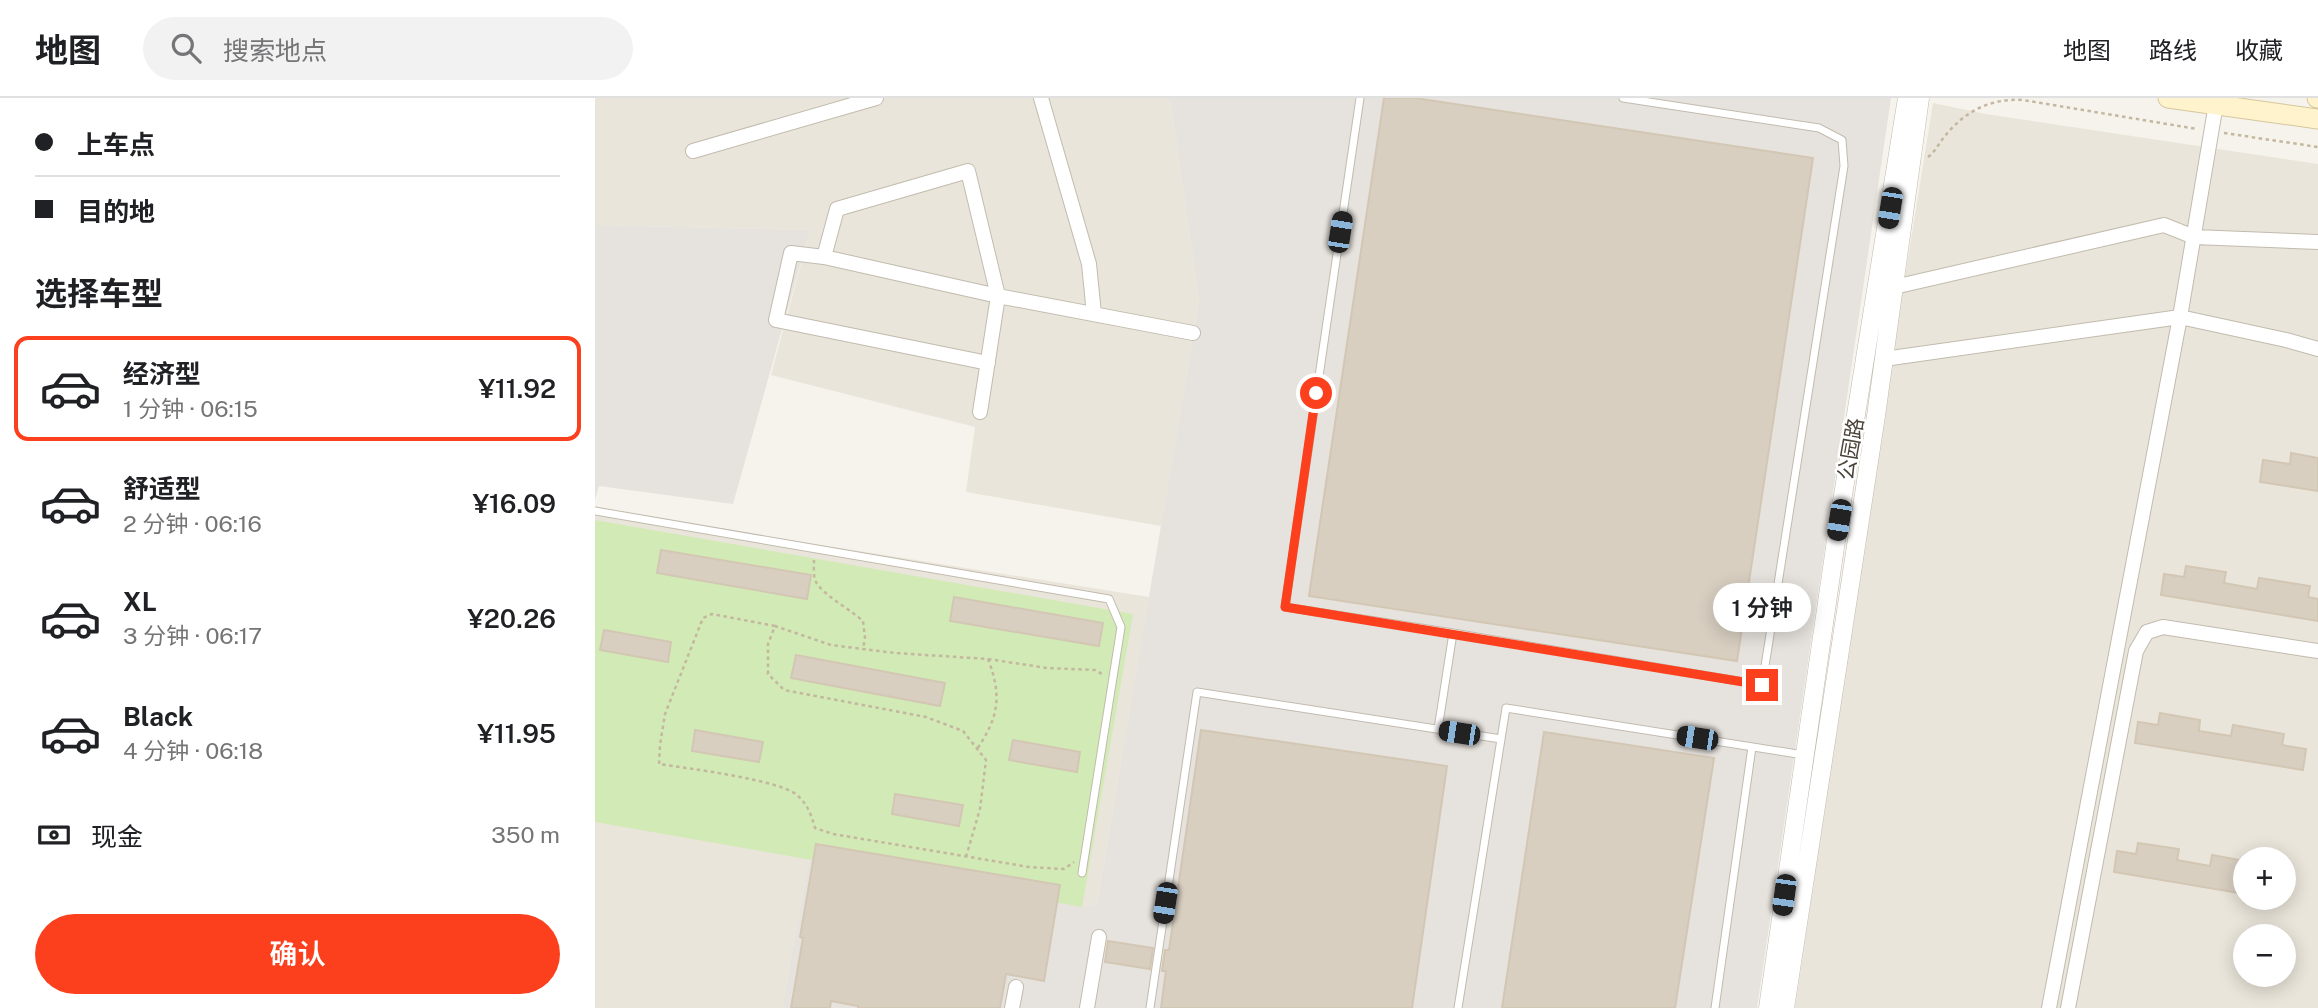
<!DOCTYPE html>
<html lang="zh">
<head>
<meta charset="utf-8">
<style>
  body { margin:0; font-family:"Public Sans","Noto Sans SC",sans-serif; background:#f2f2f2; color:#202124; height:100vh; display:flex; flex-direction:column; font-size:26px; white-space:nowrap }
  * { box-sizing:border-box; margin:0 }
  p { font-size:23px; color:#757577 }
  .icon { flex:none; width:38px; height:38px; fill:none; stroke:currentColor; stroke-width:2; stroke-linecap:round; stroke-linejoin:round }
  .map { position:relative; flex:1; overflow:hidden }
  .details { display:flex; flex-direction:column; background:#fff; width:595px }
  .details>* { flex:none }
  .top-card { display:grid; align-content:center; height:154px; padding:0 35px; background:#fff }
  .controls { position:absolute; left:1638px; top:749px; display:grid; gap:14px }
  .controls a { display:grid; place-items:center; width:63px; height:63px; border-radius:50%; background:#fff; box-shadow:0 4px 18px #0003; font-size:35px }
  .end { position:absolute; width:32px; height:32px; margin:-16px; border:9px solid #fc3f1d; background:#fff; box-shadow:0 0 0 4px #fff }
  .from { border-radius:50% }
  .bubble { position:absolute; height:49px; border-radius:24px; background:#fff; box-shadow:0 4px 18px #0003; font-size:23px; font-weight:600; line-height:49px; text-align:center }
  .car { position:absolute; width:21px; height:42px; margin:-21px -10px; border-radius:9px; box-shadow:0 0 5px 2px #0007; background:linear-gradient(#222 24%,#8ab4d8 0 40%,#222 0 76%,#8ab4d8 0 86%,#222 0) }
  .top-card b { display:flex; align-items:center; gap:24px; height:66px; font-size:26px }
  .top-card b+b { border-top:2px solid #e0e0e0 }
  .top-card i { width:18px; height:18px; background:#202124 }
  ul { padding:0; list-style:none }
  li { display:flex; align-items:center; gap:21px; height:105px; margin:0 14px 10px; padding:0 21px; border:4px solid transparent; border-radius:14px }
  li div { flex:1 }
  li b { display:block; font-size:26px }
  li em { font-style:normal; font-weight:600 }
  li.on { border-color:#fc3f1d }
  li>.icon { width:63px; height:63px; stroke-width:1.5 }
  h2 { padding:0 35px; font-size:32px; line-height:84px }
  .pay { display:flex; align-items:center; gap:18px; height:77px; padding:0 35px; font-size:26px }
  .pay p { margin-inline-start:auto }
  .action { display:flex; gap:14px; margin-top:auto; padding:14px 35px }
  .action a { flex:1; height:80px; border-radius:42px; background:#fc3f1d; color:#fff; font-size:28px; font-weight:600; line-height:80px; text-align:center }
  header { display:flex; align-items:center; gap:42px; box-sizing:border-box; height:98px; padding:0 35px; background:#fff; border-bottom:2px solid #e0e0e0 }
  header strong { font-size:33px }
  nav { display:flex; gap:38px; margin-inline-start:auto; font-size:24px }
  .search { width:490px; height:63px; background:#f2f2f2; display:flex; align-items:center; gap:18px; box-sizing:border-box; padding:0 24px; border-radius:38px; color:#757577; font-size:26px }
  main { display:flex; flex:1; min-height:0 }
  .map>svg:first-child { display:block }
</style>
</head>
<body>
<header>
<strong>地图</strong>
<div class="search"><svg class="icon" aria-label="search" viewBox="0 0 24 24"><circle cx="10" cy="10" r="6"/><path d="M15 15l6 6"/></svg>搜索地点</div>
<nav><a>地图</a><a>路线</a><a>收藏</a></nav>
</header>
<main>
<section class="details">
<div class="top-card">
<b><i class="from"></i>上车点</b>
<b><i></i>目的地</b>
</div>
<h2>选择车型</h2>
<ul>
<li class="on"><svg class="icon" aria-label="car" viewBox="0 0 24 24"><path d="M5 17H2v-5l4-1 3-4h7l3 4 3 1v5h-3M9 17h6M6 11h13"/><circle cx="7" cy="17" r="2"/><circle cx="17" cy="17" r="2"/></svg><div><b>经济型</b><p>1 分钟 · 06:15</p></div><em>¥11.92</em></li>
<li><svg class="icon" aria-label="car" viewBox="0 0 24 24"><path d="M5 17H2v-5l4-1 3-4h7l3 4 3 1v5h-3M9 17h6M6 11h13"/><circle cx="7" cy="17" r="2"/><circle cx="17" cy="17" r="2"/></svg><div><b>舒适型</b><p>2 分钟 · 06:16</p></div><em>¥16.09</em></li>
<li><svg class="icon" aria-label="car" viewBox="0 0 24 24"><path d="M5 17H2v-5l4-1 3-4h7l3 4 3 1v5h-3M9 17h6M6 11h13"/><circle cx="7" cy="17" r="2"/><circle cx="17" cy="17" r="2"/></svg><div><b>XL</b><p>3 分钟 · 06:17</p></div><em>¥20.26</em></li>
<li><svg class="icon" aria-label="car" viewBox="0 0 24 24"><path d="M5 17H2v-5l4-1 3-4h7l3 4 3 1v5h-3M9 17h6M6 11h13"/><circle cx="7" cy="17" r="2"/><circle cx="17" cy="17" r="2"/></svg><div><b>Black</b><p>4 分钟 · 06:18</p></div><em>¥11.95</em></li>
</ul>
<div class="pay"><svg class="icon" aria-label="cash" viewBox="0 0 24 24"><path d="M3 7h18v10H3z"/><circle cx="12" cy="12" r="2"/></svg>现金<p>350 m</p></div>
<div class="action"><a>确认</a></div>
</section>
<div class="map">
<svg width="1723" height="910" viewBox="0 0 1723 910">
  <rect width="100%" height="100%" fill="#f6f3ec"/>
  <path fill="#eae5da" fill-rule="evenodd" d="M0,0H575L604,202L566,428L371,394L380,329L176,277L215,132L0,127Z
    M1338,5L1391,16L1723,66V910H1200L1297,260ZM1650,761H1689V800H1650ZM1650,838H1689V877H1650Z
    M0,411L554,499L502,807L487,809L214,762L187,910H0Z"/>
  <path fill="#e6e2dd" d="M575,0H1296L1162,910H187L214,761L487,809L502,807L604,202Z
    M0,127L215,132L138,406L4,388L0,402Z"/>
  <path fill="#d2eab5" d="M0,422L538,516L487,809L0,724Z"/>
  <path fill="#d8cfc1" stroke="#d3c7b4" stroke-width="2" d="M789,0H820L1218,60L1142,563L714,498Z
    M1696,355L1723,360V393L1665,384L1668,362L1695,366Z
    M66,452L216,477L212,501L62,475Z
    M1591,468L1631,474L1629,485L1662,491L1664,480L1715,488L1713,499L1723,501V523L1566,497L1569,476L1589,479Z
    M359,499L508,525L504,548L355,523Z
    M9,532L76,544L73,564L5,552Z
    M201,557L350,585L345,608L196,580Z
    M1565,615L1605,622L1604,633L1636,638L1638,627L1689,636L1687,647L1711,651L1708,672L1540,645L1543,624L1563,627Z
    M100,632L168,644L164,664L97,653Z
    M606,632L852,668L817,910H566L571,873H567L570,852H574Z
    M949,634L1119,660L1080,910H907Z
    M418,642L485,654L482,674L414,662Z
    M300,696L368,707L364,728L297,716Z
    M1543,745L1584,751L1582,762L1615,768L1617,757L1650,763V796L1519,774L1522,753L1541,756Z
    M221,746L465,787L449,883L411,876L405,910H263V908L236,903L235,910H196L208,840L205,839Z
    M513,843L558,850L555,871L510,864Z"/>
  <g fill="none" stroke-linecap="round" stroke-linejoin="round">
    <g stroke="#c2bbae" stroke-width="9">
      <path id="service" d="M765,0L690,509L858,535L843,631
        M0,413L514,501L526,529L487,775
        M858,535L1167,587L1249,68L1247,42L1224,30L1028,0
        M555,910L602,594L906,641
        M863,910L911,610L1209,657
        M1120,910L1157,649"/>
    </g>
    <g stroke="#c2bbae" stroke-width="16">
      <path id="minor" d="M446,0L494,166L499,216
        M98,53L281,0
        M229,159L403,198L598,235
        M1299,189L1569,127L1599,139L1723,144
        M1289,261L1585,219L1691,242L1723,251
        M385,314L403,198L373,73L242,111L229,159L196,155L181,222L393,265
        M417,910L421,889
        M492,910L504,839
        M1454,910L1585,219L1622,0
        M1473,910L1541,553L1552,534L1568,529L1723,553"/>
    </g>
    <g stroke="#c2bbae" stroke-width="19">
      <path id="tertiary" d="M1173,910L1244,422L1312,0
        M1190,910L1281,318L1325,0"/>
    </g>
    <g stroke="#d6c79b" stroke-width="21">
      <path id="secondary" d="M1573,0L1723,21
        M1722,0H1723"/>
    </g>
    <path stroke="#c4b79f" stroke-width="2.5" stroke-dasharray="3.5 3.5" stroke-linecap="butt" d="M1629,35L1723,49
      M1333,59C1340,54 1344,45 1350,38C1370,13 1396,0 1428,2L1602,31
      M219,462C219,469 218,478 221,484C228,497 256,512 268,523L270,540L268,551
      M180,528L117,516L108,520L70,616L65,647L64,666C91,670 185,682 202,697C213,707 216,716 220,730L238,736L434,769L469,771L479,764
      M393,561L452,570L500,572L507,576
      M371,759L385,711L391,662L368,633L331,619L189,592L173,576V546L180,528L236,547L300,555L393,561C407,597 404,619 382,651"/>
    <use href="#service" stroke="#fff" stroke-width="7"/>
    <use href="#minor" stroke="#fff" stroke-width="14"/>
    <use href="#tertiary" stroke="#fff" stroke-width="18"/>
    <use href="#secondary" stroke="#fff3cd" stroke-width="19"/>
  </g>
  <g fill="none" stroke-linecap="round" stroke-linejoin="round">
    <path stroke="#fc3f1d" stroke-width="9" d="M721,295L690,509L1167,587"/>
  </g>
  <g text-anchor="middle" stroke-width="5" stroke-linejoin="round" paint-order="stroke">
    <g font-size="21" fill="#4b4439" stroke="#fff">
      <text transform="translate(1256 351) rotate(-80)" y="7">公园路</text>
    </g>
  </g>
</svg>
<div class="controls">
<a>+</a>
<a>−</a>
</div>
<i class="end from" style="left:721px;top:295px"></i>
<i class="end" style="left:1167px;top:587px"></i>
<div class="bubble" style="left:1118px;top:485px;width:98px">1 分钟</div>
<i class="car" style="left:1295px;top:110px;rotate:189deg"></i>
<i class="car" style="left:745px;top:134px;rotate:9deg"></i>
<i class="car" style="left:1244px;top:422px;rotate:189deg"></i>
<i class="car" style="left:864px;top:635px;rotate:279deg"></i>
<i class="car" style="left:1102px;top:640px;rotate:279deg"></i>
<i class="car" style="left:1189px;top:797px;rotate:188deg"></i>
<i class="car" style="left:570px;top:805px;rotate:189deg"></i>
</div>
</main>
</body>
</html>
